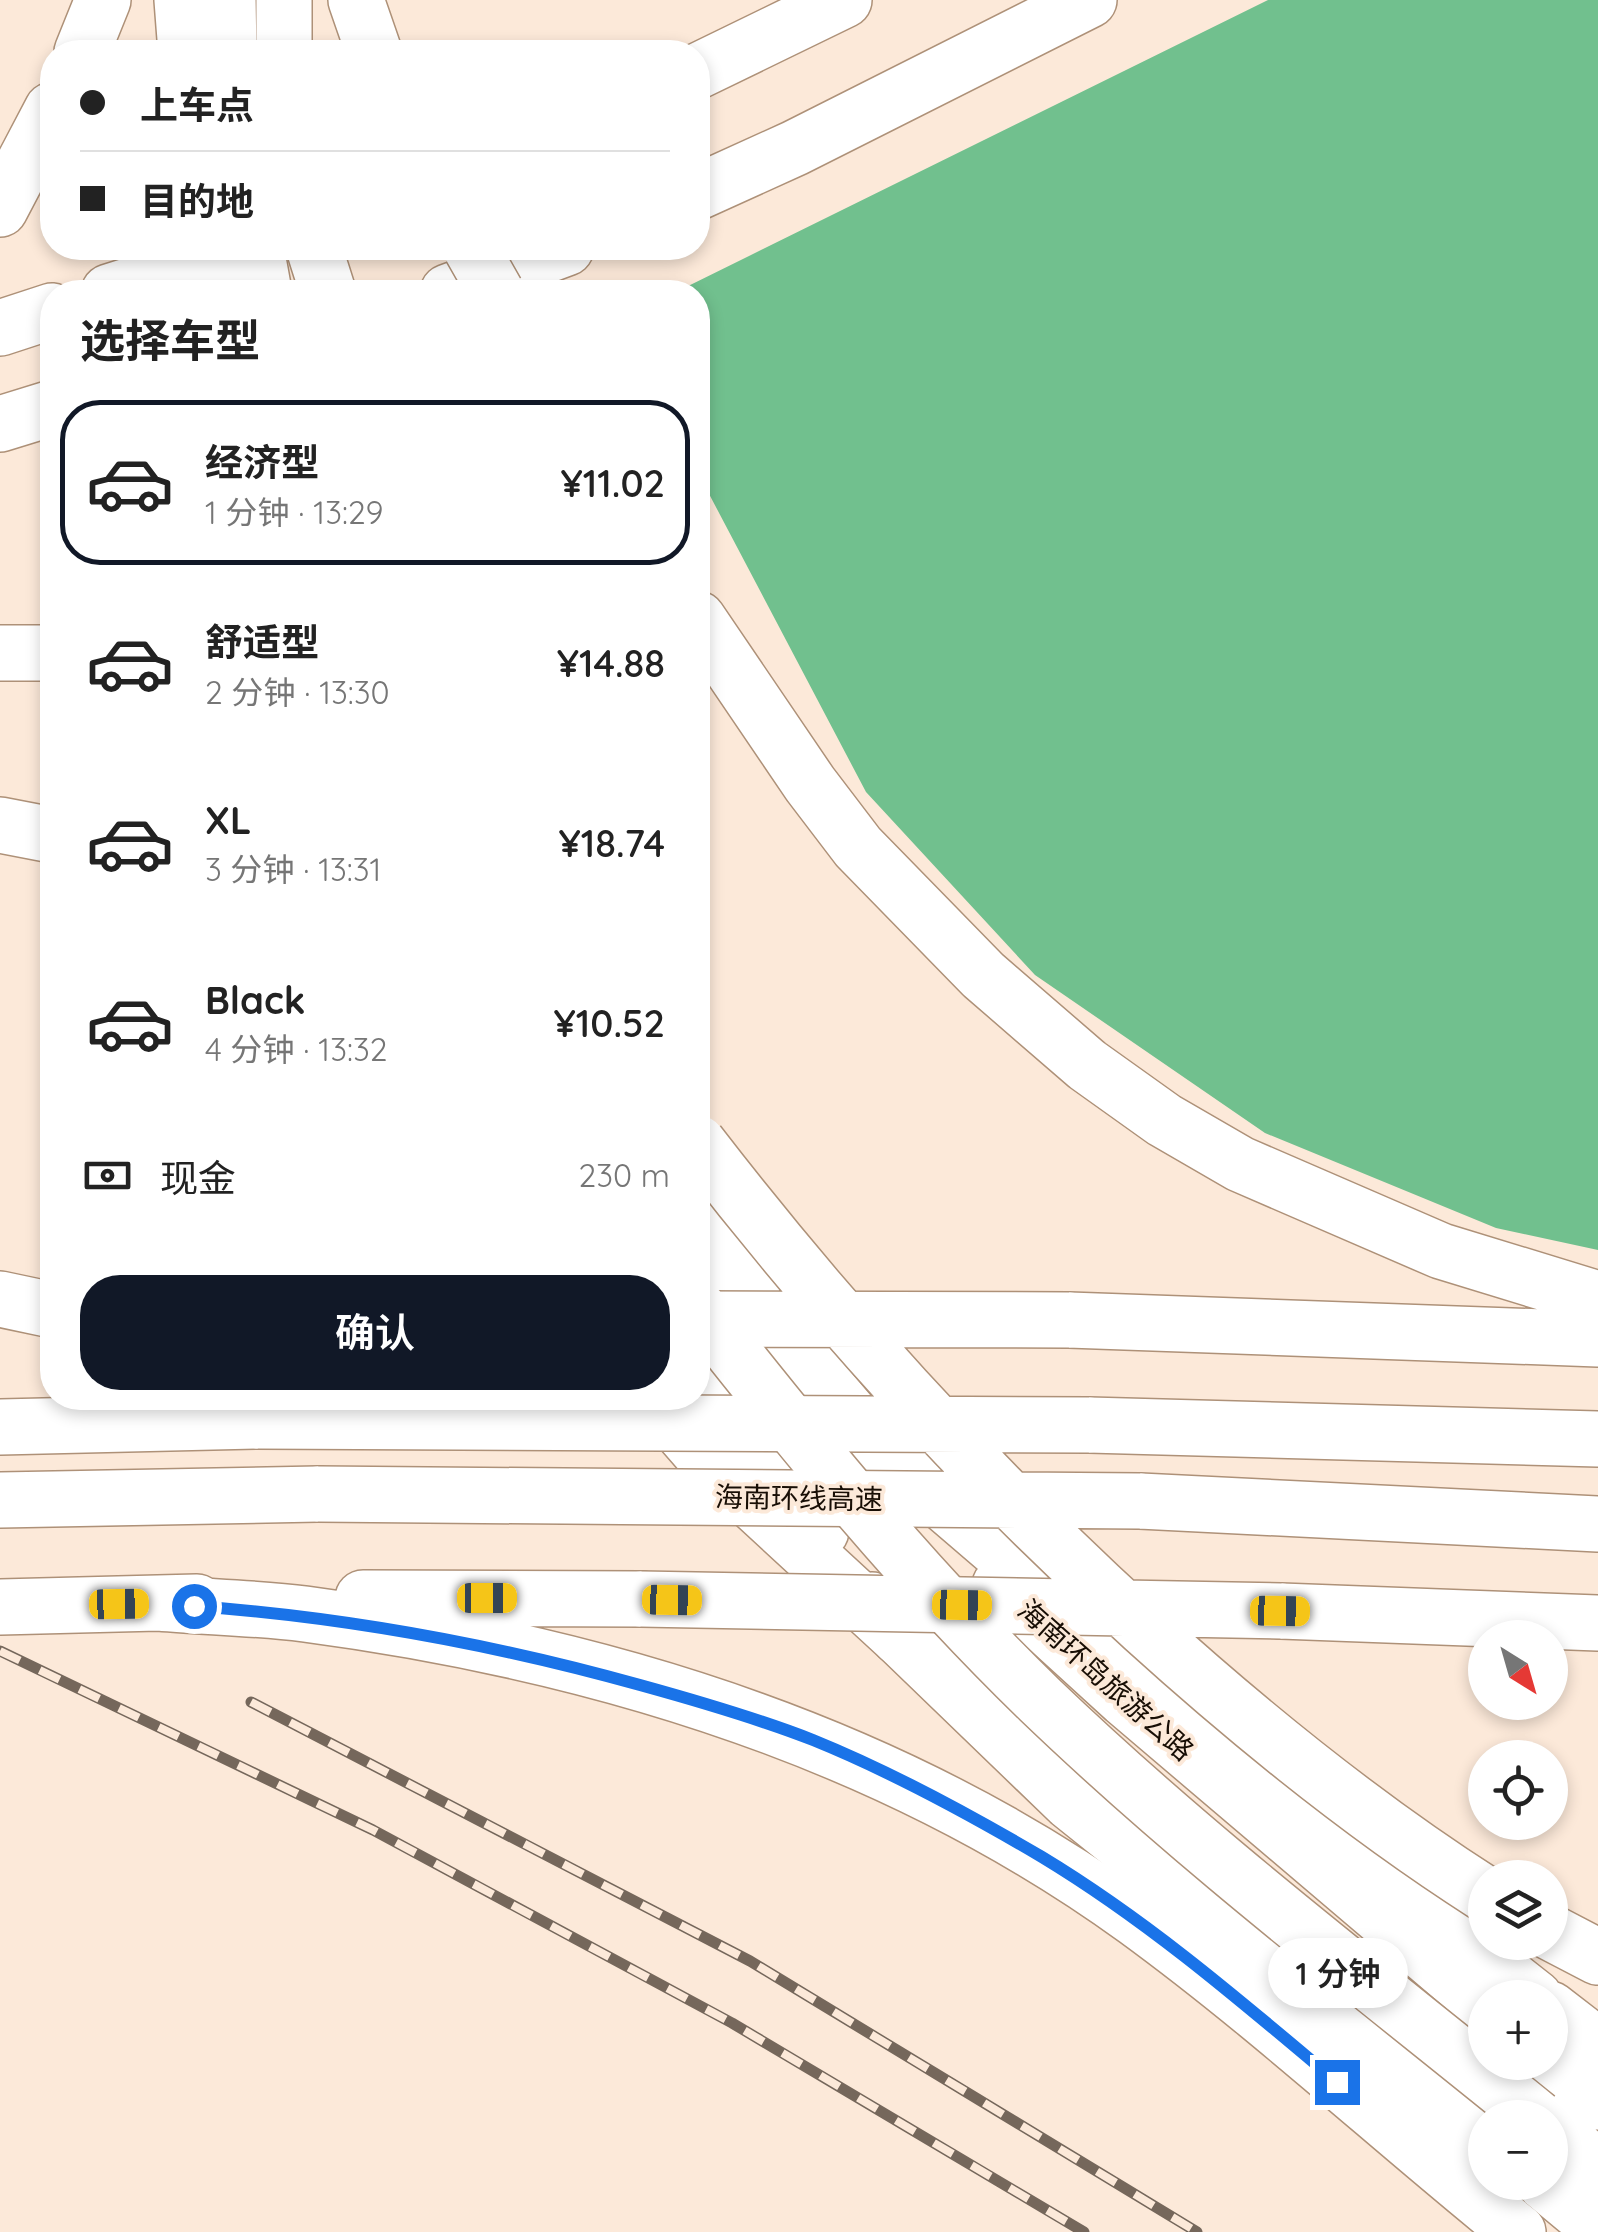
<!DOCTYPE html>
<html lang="zh">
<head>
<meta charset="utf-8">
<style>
  body { margin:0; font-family:Quicksand,"Noto Sans SC",sans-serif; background:#f2f2f2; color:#222; height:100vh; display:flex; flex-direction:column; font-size:38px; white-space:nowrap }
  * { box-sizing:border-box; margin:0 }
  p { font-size:32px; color:#767676 }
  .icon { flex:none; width:55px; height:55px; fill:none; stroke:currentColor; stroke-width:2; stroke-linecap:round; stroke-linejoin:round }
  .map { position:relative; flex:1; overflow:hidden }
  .panel { position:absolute; left:40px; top:280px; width:670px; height:1130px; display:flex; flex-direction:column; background:#fff; border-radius:40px; box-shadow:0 5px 15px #0003 }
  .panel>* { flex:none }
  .guide { position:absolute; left:40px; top:40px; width:670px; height:220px; border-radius:40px; box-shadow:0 5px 15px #0003; display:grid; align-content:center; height:220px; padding:0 40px; background:#fff }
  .needle { width:65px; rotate:143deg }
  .fabs { position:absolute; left:1468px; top:1620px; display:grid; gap:20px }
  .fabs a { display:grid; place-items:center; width:100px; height:100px; border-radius:50%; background:#fff; box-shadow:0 5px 15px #0003; font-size:50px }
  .end { position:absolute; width:45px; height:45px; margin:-22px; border:12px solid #1a73e8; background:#fff; box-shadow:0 0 0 5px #fff }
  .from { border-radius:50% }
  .bubble { position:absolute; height:70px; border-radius:35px; background:#fff; box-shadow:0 5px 15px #0003; font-size:32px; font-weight:600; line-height:70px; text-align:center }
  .car { position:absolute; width:30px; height:60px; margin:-30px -15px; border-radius:12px; box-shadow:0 0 8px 2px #0007; background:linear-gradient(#f5c518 24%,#345 0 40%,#f5c518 0 76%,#345 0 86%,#f5c518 0) }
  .guide b { display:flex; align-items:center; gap:35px; height:95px; font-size:38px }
  .guide b+b { border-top:2px solid #e0e0e0 }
  .guide i { width:25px; height:25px; background:#222 }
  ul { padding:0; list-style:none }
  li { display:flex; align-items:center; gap:30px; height:165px; margin:0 20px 15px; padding:0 20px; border:5px solid transparent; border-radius:40px }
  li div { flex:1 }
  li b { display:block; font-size:38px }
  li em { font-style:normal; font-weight:600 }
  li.active { border-color:#111827 }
  li>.icon { width:90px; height:90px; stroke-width:1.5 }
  h2 { padding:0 40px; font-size:45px; line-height:120px }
  .pay { display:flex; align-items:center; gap:25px; height:110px; padding:0 40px; font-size:38px }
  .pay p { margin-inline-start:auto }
  .primary-button { display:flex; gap:20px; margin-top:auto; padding:20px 40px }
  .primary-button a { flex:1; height:115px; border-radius:40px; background:#111827; color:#fff; font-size:40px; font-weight:600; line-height:115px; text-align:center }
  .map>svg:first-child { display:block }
</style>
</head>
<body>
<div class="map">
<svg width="1598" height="2232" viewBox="0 0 1598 2232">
  <rect width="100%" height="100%" fill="#fce9d9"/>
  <path fill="#71c08e" d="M1268,0H1598V1250L1496,1228L1265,1133L1035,975L866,792L698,473V292H676Z"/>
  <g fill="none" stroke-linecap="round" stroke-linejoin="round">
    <g stroke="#ae9178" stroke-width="58">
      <path id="secondary" d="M182,0L186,52
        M284,52V0
        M698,71L844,0
        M698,192L795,148L1089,0
        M448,292L566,248"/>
    </g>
    <g stroke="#ae9178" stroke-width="58">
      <path id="trunk" d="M314,248L328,292
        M109,292L248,248
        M0,328L52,311
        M0,424L52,408
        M0,825L52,835
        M698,1217L747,1292L883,1453
        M698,1365L821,1531
        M1000,1585L1125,1699L1485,2005
        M872,1600L900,1638L1070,1802L1485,2135
        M1550,2061L1598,2102
        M1550,2128L1598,2167
        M1544,2182L1598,2227"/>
    </g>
    <g stroke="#ae9178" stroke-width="58">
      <path id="motorway" d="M228,0L229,52
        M356,0L374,52
        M82,52L103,0
        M0,209L52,110
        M256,248L264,292
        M698,619L810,784L858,847L983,975L1087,1065L1164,1120L1240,1164L1441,1251L1598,1299
        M0,653H52
        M0,1299L52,1310
        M1069,1320L1598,1339
        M653,1398L707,1460L900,1638
        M1089,1425L1598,1439
        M0,1427L258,1421
        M879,1448C1096,1633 1310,1822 1535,1998
        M0,1500L318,1494
        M1140,1501L1598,1524
        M363,1598L641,1599
        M159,1603C207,1607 257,1608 305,1614C599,1653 893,1743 1136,1919C1269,2016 1390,2129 1518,2232
        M0,1607L197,1602
        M1281,1611L1598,1623
        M1550,1932L1598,1957
        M1550,2009L1598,2046"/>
    </g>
    <use href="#secondary" stroke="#fff" stroke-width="55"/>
    <use href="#trunk" stroke="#fff" stroke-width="55"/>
    <use href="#motorway" stroke="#fff" stroke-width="55"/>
    <g stroke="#75675b" stroke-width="11">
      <path id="rail" d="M0,1651L373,1830L732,2023L1084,2232
        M251,1702L750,1961L1197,2232"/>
    </g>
    <use href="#rail" stroke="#fce9d9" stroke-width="8" stroke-dasharray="22" stroke-linecap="butt"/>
    <g stroke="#ae9178" stroke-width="58" stroke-linecap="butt">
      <path id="trunk-bridge" d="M698,1308C805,1444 915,1579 1040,1700C1196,1850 1370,1982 1537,2118"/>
    </g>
    <g stroke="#ae9178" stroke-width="58" stroke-linecap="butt">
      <path id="motorway-bridge" d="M471,248L496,292
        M698,1143C833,1318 980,1479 1144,1628C1251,1725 1363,1816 1485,1894
        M698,1319L1069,1320
        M258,1421L1089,1425
        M318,1494L1140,1501
        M641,1599L1281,1611"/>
    </g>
    <use href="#trunk-bridge" stroke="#fff" stroke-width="55"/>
    <use href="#motorway-bridge" stroke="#fff" stroke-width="55"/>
  </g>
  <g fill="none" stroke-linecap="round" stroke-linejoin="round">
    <path stroke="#1a73e8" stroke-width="12" d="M194,1606C346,1617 493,1644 640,1685C698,1701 757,1718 813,1740C892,1772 969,1814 1042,1857C1148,1921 1242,2002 1337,2082"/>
  </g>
  <g text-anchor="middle" stroke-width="8" stroke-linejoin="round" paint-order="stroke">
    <g font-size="28" fill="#180e05" stroke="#fce9d9">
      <text transform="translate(799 1498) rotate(1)" y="10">海南环线高速</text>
      <text transform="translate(1106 1680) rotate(42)" y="10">海南环岛旅游公路</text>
    </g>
  </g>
</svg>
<div class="fabs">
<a><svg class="needle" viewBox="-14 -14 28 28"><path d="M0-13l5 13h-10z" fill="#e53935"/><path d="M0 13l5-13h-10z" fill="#767676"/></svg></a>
<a><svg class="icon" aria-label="locate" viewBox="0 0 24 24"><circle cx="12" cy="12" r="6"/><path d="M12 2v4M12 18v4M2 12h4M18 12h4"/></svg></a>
<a><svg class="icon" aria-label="layers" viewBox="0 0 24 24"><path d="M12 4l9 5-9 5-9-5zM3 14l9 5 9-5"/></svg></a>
<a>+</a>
<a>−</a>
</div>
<i class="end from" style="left:194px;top:1606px"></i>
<i class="end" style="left:1337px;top:2082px"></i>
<div class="bubble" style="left:1268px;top:1938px;width:140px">1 分钟</div>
<i class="car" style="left:487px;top:1598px;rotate:90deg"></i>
<i class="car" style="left:672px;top:1600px;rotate:91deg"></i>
<i class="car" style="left:119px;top:1604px;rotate:89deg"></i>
<i class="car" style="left:962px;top:1605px;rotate:91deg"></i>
<i class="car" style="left:1280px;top:1611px;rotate:91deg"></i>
<div class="guide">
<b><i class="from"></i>上车点</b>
<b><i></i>目的地</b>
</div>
<section class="panel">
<h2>选择车型</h2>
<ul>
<li class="active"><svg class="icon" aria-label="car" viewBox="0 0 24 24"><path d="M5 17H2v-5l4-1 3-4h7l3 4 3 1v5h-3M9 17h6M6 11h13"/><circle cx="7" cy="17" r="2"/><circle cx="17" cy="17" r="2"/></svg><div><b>经济型</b><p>1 分钟 · 13:29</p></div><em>¥11.02</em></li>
<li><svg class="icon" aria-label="car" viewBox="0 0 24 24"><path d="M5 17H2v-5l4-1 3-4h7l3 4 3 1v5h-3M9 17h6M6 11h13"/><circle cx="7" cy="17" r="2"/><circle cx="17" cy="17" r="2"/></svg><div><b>舒适型</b><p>2 分钟 · 13:30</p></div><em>¥14.88</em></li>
<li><svg class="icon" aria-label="car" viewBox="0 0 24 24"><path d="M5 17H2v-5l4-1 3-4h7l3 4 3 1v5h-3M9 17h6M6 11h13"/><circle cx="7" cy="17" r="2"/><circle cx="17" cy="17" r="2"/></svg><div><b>XL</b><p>3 分钟 · 13:31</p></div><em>¥18.74</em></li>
<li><svg class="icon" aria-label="car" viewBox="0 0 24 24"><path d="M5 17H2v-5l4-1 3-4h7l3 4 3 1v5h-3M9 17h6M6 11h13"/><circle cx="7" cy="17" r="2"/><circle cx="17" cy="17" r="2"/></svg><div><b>Black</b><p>4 分钟 · 13:32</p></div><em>¥10.52</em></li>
</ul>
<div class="pay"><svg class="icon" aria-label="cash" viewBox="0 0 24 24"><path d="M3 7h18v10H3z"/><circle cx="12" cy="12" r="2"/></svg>现金<p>230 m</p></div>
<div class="primary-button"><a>确认</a></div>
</section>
</div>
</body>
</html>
